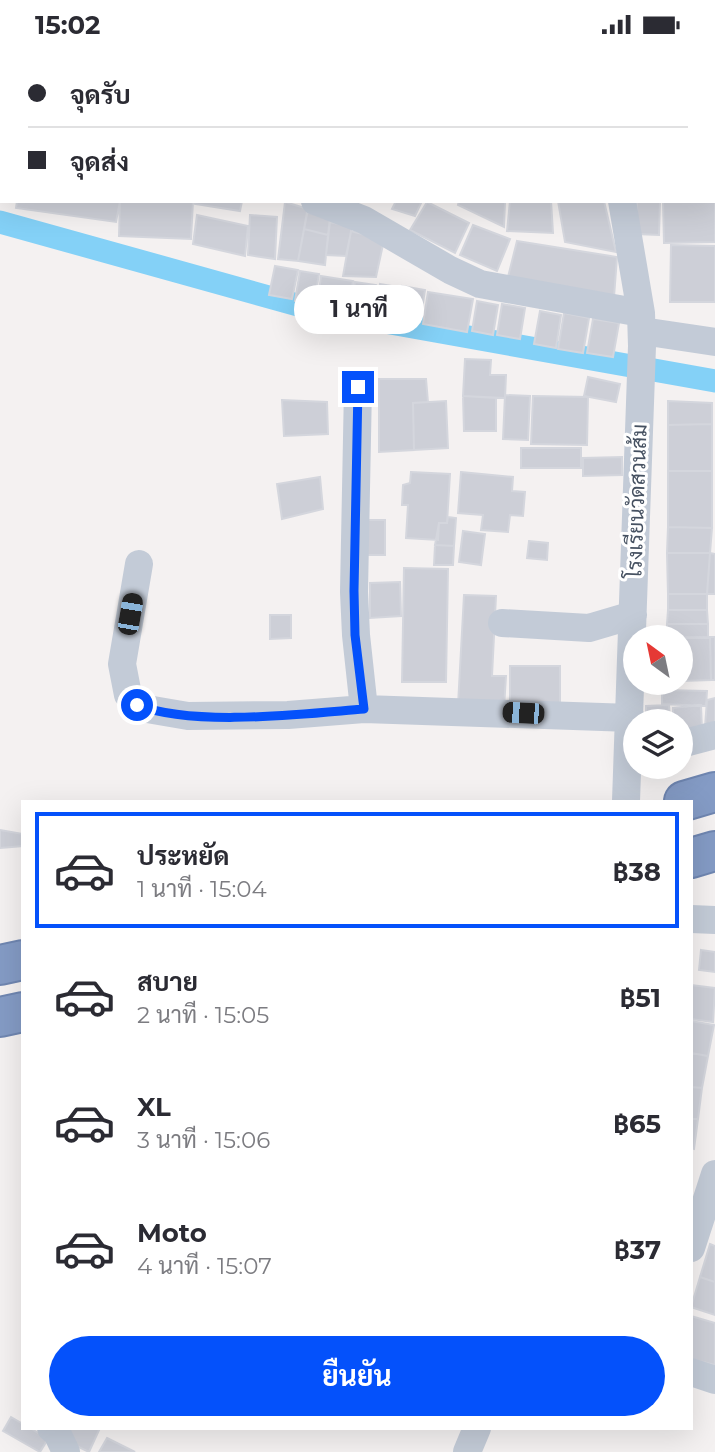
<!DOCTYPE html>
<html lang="th">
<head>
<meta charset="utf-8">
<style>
  body { margin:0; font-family:Montserrat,Sarabun,sans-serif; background:#f7f7f7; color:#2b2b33; height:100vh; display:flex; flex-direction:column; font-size:26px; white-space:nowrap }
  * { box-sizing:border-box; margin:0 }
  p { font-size:23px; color:#7c7c81 }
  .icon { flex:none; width:38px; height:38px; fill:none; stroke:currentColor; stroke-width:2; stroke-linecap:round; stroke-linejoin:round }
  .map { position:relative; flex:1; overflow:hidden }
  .panel { position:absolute; left:21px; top:751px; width:672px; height:630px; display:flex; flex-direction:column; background:#fff; border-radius:0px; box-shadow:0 7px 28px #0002 }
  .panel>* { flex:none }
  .guide { position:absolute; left:0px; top:0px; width:716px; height:154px; box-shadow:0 7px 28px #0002; display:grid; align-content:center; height:154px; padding:0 28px; background:#fff }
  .needle { width:46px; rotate:327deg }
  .tools { position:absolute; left:623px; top:576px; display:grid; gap:14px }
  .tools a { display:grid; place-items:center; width:70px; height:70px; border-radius:50%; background:#fff; box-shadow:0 7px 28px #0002; font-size:35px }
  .end { position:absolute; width:32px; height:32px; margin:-16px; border:9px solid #0451fb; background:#fff; box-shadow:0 0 0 4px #fff }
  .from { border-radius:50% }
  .bubble { position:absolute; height:49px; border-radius:24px; background:#fff; box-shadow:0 7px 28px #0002; font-size:23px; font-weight:700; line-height:49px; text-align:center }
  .car { position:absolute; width:21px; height:42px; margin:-21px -10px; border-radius:9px; box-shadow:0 0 5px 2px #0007; background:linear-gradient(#222 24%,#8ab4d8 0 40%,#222 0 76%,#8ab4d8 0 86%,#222 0) }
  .guide b { display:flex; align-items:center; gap:24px; height:66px; font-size:26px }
  .guide b+b { border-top:2px solid #e1e1e2 }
  .guide i { width:18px; height:18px; background:#2b2b33 }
  ul { padding:12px 0 0; list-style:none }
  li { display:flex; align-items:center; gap:21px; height:116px; margin:0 14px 10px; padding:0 14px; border:4px solid transparent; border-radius:0px }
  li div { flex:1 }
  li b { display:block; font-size:26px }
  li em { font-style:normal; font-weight:700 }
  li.on { border-color:#0451fb }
  li>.icon { width:63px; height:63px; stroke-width:1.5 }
  .button { display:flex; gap:14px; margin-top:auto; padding:14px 28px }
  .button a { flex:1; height:80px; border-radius:42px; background:#0451fb; color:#fff; font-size:28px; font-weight:700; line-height:80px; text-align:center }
  .status { display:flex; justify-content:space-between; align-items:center; height:49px; padding:0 35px; background:#fff; direction:ltr }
  .status svg { height:19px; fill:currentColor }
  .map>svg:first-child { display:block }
</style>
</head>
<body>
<div class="status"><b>15:02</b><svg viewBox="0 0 49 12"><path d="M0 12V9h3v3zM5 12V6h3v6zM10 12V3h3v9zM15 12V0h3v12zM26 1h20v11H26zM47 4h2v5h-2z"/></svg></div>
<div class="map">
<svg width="715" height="1403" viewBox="0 0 715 1403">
  <rect width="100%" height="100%" fill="#f4f1f1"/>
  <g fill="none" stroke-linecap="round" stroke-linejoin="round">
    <path stroke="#84d1f7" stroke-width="23" d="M0,173L312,260L715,332"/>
  </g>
  <path fill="#cdcfd7" stroke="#d4d6dd" stroke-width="2" d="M0,32H2V100H0Z
    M715,141V193L664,194L663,152H714Z
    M17,152H120L116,173L16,159Z
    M120,152H193L191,190L119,187Z
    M195,152H242L240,162L195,155Z
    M396,152H422L415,167L392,160Z
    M459,152L505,153L504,178L458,156Z
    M510,152H551L553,184L507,182Z
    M558,152H604L616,203L565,193Z
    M637,152H660L659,186L636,185Z
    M285,153L308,160L298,212L278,210Z
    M427,153L469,174L455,204L410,181Z
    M307,163L330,169L328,186L304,180Z
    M197,166L248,177L245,207L193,195Z
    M250,166L277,168L275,210L248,206Z
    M330,173L352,178L346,207L326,206Z
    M473,176L510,190L497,222L460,206Z
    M304,180L328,186L325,216L298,212Z
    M351,182L384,191L376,228L343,227Z
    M517,192L617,208L614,248L508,228Z
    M671,196L715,197V253H670Z
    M275,217L298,221L292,250L269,246Z
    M300,222L319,225L314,255L295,252Z
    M321,227L353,232L349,259L325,256L326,252L318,250Z
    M355,233L376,236L372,260L351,257Z
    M380,235L398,238L394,268L376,265Z
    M402,237L425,241L420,273L397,269Z
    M428,243L473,250L467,283L423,275Z
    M477,252L498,256L493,286L472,282Z
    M502,255L525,259L520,290L497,286Z
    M540,262L561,266L556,299L534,295Z
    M564,264L589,269L583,304L558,300Z
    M593,270L619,274L613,308L587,304Z
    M465,310L491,311L490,326H506L505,349L463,347Z
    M588,328L620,335L616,353L584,347Z
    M379,330H426L428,353L413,354L414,401L379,403Z
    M505,346L530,347L528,391L503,390Z
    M463,347L496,349V382H464Z
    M533,347L588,348L587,396L531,395Z
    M282,351L327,353L328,385L284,387Z
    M446,352L448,399L414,401L413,354Z
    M668,352L712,354V375L668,376Z
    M712,375V422H668V376Z
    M521,399H581V419H521Z
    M622,408V426L583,427V409Z
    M668,422H712V479L668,478Z
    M411,423L450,425L447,474H439L438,491L406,489L408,456H402L403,436L410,434Z
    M461,423L513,428L512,442L525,443L523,467L510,466L508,483L481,481L483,466L458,464Z
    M320,428L323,460L282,470L277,435Z
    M448,468L456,469L454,497L435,496L439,474H447Z
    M366,471H385V506H366Z
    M668,478L712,479L710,504H667Z
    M463,482L485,485L481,516L459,513Z
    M529,492L548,494L547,511L527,509Z
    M435,496L454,497L453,516H434Z
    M667,504H710L707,545H668Z
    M710,504L715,505V545H707Z
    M404,519L448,520L446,633H402Z
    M400,533L401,567L370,569V534Z
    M668,545H707V561H668Z
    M464,546L496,547L492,627H506L504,659L458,656Z
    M668,561H707L708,575H667Z
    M270,566H291V589L270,590Z
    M667,575H708V589L667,588Z
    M710,588H715V631H711Z
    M710,588L711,631L681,632V589Z
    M510,617H560V654L510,655Z
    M662,641L707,642L706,657L662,655Z
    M715,649V676L705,678L707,651Z
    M669,656L670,672H646V657Z
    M701,656L702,682L681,683V672H673V659Z
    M0,781L23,785V797L0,799Z
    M701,901L715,903V923L699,921Z
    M691,936L715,939L713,973L691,970Z
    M691,972L714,976L708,1007L691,1004Z
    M691,1004L708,1007L702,1039L691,1038Z
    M691,1038L702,1039L698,1070H691Z
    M691,1070H698L694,1100L691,1099Z
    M710,1195L715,1197V1233L700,1228Z
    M700,1228L715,1233V1266L691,1258Z
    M691,1267L715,1274V1316L691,1310Z
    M11,1368L23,1375V1379H30L48,1390L40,1403L3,1382Z
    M69,1379H100L89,1403L64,1391Z
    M107,1389L135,1403H99Z"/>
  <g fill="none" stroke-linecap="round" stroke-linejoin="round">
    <g stroke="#6f86b1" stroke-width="42">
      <path id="highway" d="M684,752L715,743
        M691,809L715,802
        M0,916L23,911
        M0,968L23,963"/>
    </g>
    <path stroke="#c3cbd7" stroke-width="28" d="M599,0V2
      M130,2V0
      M360,2V0
      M315,152L364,171L450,221L480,235L641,264
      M622,152L641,264L642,297L626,752
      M642,282L715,293
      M358,338L354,543L356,586L364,660
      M139,515L122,615L128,646L137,656L147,660L188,667L288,666L364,660L631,669
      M502,574L589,579L633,566
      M681,695L715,686
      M691,870L715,871
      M691,1199L715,1125
      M691,1323L715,1331
      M51,1379L57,1384L66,1403
      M467,1403L477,1379"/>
    <use href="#highway" stroke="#849bc5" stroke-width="38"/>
  </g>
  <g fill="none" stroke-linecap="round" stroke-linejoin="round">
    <path stroke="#0451fb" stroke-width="9" d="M137,656C194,678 302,665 364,660L355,586L354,542L358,338"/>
  </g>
  <g text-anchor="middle" stroke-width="6" stroke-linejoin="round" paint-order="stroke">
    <g font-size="21" fill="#465161" stroke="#fff">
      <text transform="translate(637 452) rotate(-88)" y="7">โรงเรียนวัดสวนส้ม</text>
    </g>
  </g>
</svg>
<div class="tools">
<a><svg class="needle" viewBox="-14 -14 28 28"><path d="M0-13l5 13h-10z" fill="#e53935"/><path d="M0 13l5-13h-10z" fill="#7c7c81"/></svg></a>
<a><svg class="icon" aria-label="layers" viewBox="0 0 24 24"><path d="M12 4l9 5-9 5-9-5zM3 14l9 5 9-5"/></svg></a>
</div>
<i class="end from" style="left:137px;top:656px"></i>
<i class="end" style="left:358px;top:338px"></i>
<div class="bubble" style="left:294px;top:236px;width:130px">1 นาที</div>
<i class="car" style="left:130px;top:565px;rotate:10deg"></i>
<i class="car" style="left:523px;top:664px;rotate:273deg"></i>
<div class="guide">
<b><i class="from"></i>จุดรับ</b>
<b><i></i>จุดส่ง</b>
</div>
<section class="panel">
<ul>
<li class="on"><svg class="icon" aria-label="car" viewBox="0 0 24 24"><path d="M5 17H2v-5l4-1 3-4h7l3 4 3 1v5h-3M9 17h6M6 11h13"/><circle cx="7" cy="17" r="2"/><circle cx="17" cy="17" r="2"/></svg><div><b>ประหยัด</b><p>1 นาที · 15:04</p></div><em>฿38</em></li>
<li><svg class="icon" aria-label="car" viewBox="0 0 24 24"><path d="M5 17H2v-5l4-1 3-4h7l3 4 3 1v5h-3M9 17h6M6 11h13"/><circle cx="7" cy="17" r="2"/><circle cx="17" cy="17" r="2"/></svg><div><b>สบาย</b><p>2 นาที · 15:05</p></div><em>฿51</em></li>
<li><svg class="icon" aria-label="car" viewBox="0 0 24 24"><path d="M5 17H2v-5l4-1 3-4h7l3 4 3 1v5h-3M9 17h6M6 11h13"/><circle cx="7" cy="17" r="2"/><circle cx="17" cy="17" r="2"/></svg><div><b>XL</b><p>3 นาที · 15:06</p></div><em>฿65</em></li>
<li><svg class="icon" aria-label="car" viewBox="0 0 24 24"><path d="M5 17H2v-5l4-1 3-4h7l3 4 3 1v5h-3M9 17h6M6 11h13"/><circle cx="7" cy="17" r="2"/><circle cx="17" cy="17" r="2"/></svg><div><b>Moto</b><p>4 นาที · 15:07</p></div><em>฿37</em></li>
</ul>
<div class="button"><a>ยืนยัน</a></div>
</section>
</div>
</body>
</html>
